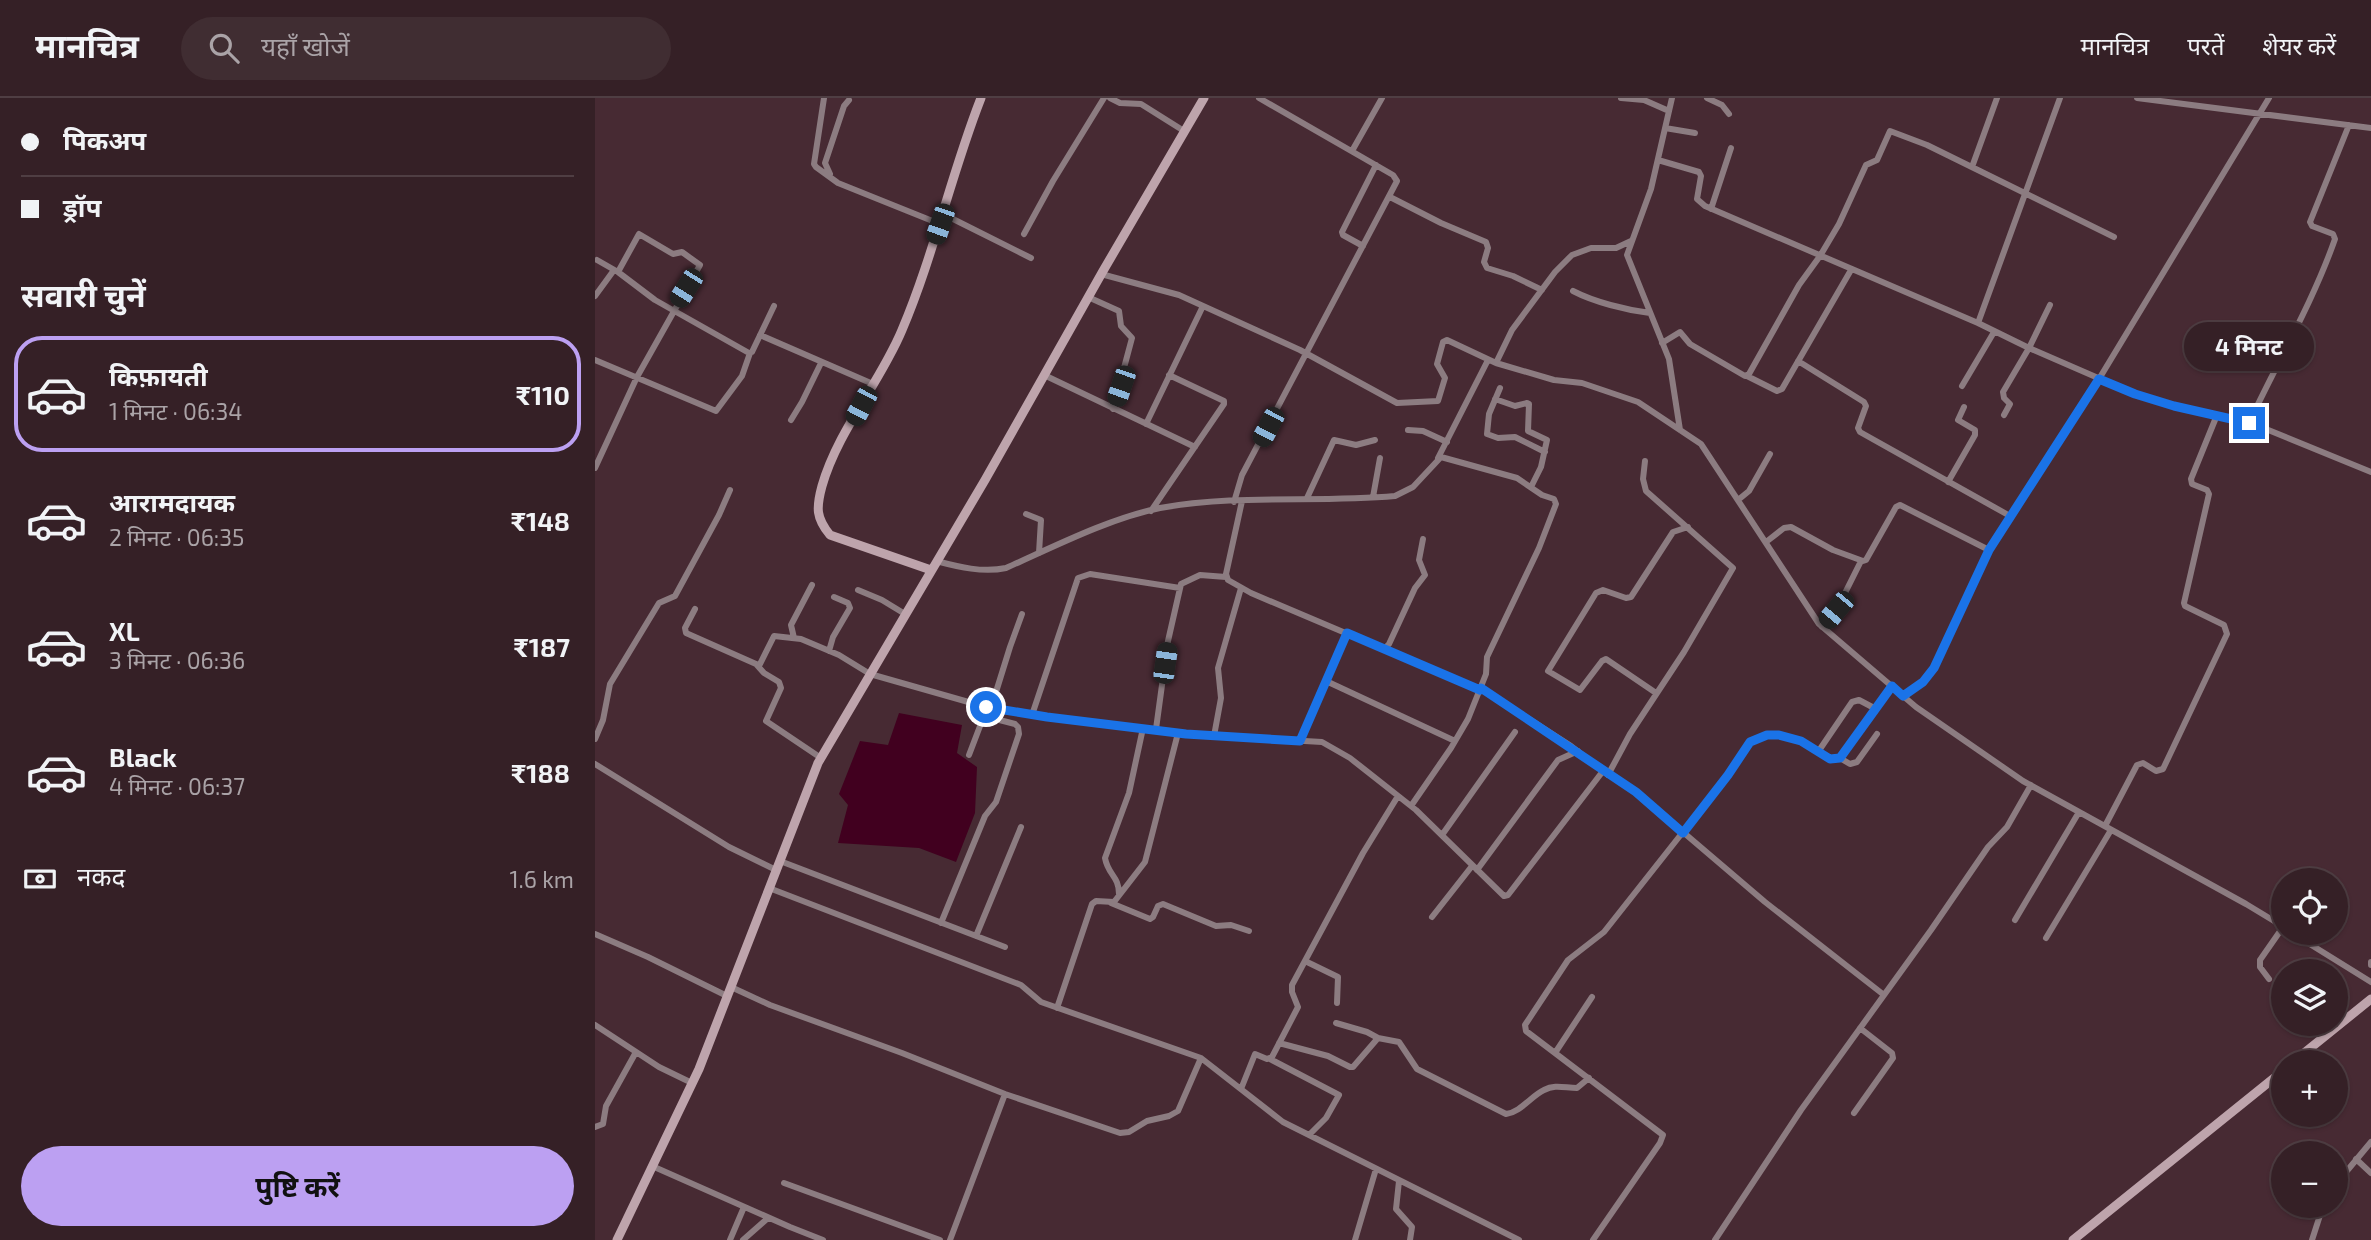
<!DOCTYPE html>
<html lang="hi">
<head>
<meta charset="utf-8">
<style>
  body { margin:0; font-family:"Exo 2","Noto Sans Devanagari",sans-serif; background:#402d32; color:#f1f3f6; height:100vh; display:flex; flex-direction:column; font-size:26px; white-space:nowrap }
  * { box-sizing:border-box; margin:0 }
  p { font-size:23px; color:#aaa3a7 }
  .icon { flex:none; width:38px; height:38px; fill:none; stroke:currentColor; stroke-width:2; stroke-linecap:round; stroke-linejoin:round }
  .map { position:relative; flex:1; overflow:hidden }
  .panel { display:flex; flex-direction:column; background:#352026; width:595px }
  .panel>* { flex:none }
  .guide { display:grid; align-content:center; height:154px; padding:0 21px; background:#352026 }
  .buttons { position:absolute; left:1676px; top:770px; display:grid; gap:14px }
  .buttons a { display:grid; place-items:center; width:77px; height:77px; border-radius:50%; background:#352026; box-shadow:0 2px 5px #0004,0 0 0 2px #4f3e43; font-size:35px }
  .end { position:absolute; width:32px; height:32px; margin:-16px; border:9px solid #1a73e8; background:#fff; box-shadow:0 0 0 4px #fff }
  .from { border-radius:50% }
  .bubble { position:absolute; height:49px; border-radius:24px; background:#352026; box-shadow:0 2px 5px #0004,0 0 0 2px #4f3e43; font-size:23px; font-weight:700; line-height:49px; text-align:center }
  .car { position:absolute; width:21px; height:42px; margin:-21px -10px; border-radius:9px; box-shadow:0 0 5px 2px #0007; background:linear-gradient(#222 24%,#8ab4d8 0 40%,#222 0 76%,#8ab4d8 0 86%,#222 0) }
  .guide b { display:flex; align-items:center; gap:24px; height:66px; font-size:26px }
  .guide b+b { border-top:2px solid #4f3e43 }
  .guide i { width:18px; height:18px; background:#f1f3f6 }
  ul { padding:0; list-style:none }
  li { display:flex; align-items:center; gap:21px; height:116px; margin:0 14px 10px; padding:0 7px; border:4px solid transparent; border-radius:28px }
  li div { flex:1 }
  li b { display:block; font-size:26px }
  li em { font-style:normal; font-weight:700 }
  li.current { border-color:#bca0f2 }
  li>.icon { width:63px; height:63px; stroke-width:1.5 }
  h2 { padding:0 21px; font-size:32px; line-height:84px }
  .pay { display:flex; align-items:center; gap:18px; height:77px; padding:0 21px; font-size:26px }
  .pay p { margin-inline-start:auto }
  .action { display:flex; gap:14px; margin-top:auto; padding:14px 21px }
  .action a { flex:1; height:80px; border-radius:42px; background:#bca0f2; color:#111; font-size:28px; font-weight:700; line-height:80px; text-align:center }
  header { display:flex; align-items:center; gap:42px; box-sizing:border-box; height:98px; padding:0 35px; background:#352026; border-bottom:2px solid #4f3e43 }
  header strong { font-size:33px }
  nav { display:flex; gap:38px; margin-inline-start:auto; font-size:24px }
  .search { width:490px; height:63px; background:#402d32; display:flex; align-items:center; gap:18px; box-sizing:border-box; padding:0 24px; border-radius:38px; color:#aaa3a7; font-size:26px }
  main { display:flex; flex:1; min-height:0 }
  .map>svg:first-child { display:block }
</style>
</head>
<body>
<header>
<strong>मानचित्र</strong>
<div class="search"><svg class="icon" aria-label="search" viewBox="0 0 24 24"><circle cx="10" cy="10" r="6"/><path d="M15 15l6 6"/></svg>यहाँ खोजें</div>
<nav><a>मानचित्र</a><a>परतें</a><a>शेयर करें</a></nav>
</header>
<main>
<section class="panel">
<div class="guide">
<b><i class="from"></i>पिकअप</b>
<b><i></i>ड्रॉप</b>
</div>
<h2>सवारी चुनें</h2>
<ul>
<li class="current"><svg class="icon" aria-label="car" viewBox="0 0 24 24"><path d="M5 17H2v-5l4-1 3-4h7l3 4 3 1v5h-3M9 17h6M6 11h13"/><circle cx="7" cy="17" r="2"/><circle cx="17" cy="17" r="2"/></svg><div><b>किफ़ायती</b><p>1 मिनट · 06:34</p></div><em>₹110</em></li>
<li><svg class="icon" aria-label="car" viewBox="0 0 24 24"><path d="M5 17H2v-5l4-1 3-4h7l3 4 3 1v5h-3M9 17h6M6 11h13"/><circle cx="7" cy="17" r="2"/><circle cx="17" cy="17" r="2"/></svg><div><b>आरामदायक</b><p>2 मिनट · 06:35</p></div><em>₹148</em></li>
<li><svg class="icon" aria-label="car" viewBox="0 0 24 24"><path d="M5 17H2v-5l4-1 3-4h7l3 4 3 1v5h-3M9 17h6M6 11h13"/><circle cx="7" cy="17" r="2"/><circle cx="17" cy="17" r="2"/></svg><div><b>XL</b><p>3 मिनट · 06:36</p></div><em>₹187</em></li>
<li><svg class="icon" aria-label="car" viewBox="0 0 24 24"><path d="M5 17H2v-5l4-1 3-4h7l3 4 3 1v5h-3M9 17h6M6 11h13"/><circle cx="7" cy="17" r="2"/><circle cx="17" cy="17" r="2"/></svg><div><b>Black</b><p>4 मिनट · 06:37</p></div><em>₹188</em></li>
</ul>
<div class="pay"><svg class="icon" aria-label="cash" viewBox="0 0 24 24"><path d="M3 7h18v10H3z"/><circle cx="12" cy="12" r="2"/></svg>नकद<p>1.6 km</p></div>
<div class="action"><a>पुष्टि करें</a></div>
</section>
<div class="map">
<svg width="1776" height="1142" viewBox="0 0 1776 1142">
  <rect width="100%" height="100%" fill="#472a33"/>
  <path fill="#41001f" d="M304,615L367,627L362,655L382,669L380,715L361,764L324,750L243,745L253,707L244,696L265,643L293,647Z"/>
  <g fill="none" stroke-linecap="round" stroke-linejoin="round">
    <path stroke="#8c7c81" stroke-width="6" d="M229,0L219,66L221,69L243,85L345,126
      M515,0L525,5L546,6L589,33
      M1026,0L1049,2L1074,13
      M1077,0L1056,91L1032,157L1074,261L1085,332
      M1112,0L1127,7L1134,16
      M1465,0L1383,225L1434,250L1540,296L1579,308L1661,327L1776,374
      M1542,0L1776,30
      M1070,30L1100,35
      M757,53L787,0
      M1063,62L1104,74L1106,78L1102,101L1110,108L1383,225
      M1377,69L1402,0
      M235,76L230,65L249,8L254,2
      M795,99L846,125L891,144L893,150L889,164L892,170L918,178L947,192
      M1116,111L1136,50
      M348,116L436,160
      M429,136L458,83L509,0
      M768,148L748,137L747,134L781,67
      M2,162L23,174L60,202L154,255L157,254L179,208
      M506,176L584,197L705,252L802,305L843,303L850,280L842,266L848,244L852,242L901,265L959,282L987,285L1043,304L1106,346L1224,526L1321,609L1428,683L1651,806L1689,829
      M978,193C999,204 1031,212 1055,215
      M0,198L19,172
      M493,199L524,213L526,228L537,240L518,311
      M165,237L278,286
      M1067,245L1085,234L1095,246L1150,278L1154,276L1204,187L1225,158L1244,126L1271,67L1282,62L1295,33L1332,47L1519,139
      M0,262L121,313L147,278L155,255
      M1203,263L1269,304L1271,308L1263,330L1265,334L1415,418
      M901,265L917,232L960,174L977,157L996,150H1021L1036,143
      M449,277L600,349
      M1152,278L1182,293L1187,291L1256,172
      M1367,288L1399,234
      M905,290L894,316L892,336L903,340L920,339L950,354
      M900,301L920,308L932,305L934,306L933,333L952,342L946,369L936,389
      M1409,317L1415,306L1409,300L1408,294L1434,250L1455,207
      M196,322L207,304L226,265
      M1654,325C1682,265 1718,204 1740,141L1738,136L1717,128L1715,124L1754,27
      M551,326L608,208
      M813,332L828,333L852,344
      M843,360L893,262
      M0,370L42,279L105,167L87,154L78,156L44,136L23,174
      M1353,384L1380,337V332L1363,322L1369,309
      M778,399L785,360
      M712,400L739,342L761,347L780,342
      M1143,402L1154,393L1175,356
      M647,403L631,476L633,482L656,495L885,592
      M639,404L647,377L802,83L798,77L664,0
      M556,413L629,306V303L574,277
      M431,416L446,422L444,455
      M1171,444L1189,430L1196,429L1238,452L1268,463L1271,462L1301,409L1305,407L1394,452
      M341,463C364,469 388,475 411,470C458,449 515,420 565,410C643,396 722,405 800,398L818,389L846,359L922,380L947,397L959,401L961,406L944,450L892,559L891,576L873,621L856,650L816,708
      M263,492L287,502L310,516
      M100,511L90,530L91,535L161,566L169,575L184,584L186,590L171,623L226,660
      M1227,529L1243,509L1266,463
      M199,540L196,527L217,487
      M789,551L794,546L820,490L830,477L824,462L828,441
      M234,553L238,539L255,510L253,505L239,499
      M164,568L179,538L206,541L244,557L275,576L391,609L452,619L591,636L727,644L755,660L821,712L909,798L913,797L1008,673
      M731,583L860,643
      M886,590L976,648L1008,673L1041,694L1170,804L1289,897
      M1061,595L1011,561L1007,563L985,592L953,573L1001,495L1008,492L1031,500L1036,499L1078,434L1093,429
      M1309,598L1328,584L1339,570L1394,452L1504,281L1674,0
      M396,610L415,549L427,516
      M437,617L483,480L495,476L585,490
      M561,631L573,543L586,486L605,477L631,479
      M619,638L626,600L623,570L646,490
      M0,641L8,622L15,586L64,505L80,498L124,417L135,392
      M705,643L752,535
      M1223,654L1257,604L1264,602L1281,611
      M374,657L390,615
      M1245,660L1255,666L1262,664L1282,636
      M0,666L134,749L181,772
      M1013,677L1035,636L1089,554L1138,470L1051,393L1048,381L1050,363
      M1510,728L1542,667L1548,665L1561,673L1568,671L1632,536L1629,527L1590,508L1589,505L1614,396L1612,392L1597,386L1596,381L1622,317
      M847,737L920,634
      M185,763L410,849
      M882,772L963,662L983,653
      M174,790L426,887L446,904L606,960L688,1024L924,1142
      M524,796C524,778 513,777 510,760L534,695L548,630
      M516,805L555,821L558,819L563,808L568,806L621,828L636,827L654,833
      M837,819L877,768
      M1420,822L1484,714
      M346,825L390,718L401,704L424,636L423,629L420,626L389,618
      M1697,835L1776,884
      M0,836L53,859L132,898
      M381,838L426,729
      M1451,840L1516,732
      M710,863L743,879L742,905
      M1776,864V867
      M1674,881L1665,869V862L1688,829
      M136,889L175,907L307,955L410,996L525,1035L534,1034L552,1023L574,1018L583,1013L606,960
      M462,910L497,806L501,803L519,804L550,764L583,635
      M741,925L772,934L783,940
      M0,927L64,969L97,985
      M684,945L733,958L755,969H758L783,940L804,944L822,971L911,1016C926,1014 936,998 949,992C960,986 970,990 982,990L994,980
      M960,955L997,899
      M675,961L744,997L731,1020L714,1037
      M646,991L660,956L672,961L677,959L703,909L697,894V887L768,755L803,698
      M1259,1015L1298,960L1297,955L1265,930
      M0,1029L8,1026L11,1008L41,954
      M1761,1061L1776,1075
      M57,1068L195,1129L228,1142
      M804,1083L801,1111L817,1129L815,1142
      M189,1085L345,1142
      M1741,1086L1776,1044
      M135,1142L149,1109
      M148,1142L173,1120
      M355,1142L410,996
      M760,1142L781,1071
      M998,1142L1065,1045L1068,1037L931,933L930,927L973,862L1009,834L1129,682L1155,644L1172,637H1184L1206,643L1235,661L1245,660L1297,588
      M1120,1142L1206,1012L1336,832L1393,749L1412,729L1436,687
      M1717,1142L1728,1108"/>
    <path stroke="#bea4ac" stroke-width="9" d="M336,472L235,437C221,420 221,410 227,388C243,332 285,285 307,232C339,157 356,76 386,0
      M1698,964L1776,901
      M22,1142L104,971L223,665L390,382L508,173L609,0
      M1478,1142L1689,972"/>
  </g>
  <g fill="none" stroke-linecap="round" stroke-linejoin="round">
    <path stroke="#1a73e8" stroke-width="9" d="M391,609L452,619L591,636L705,643L752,535L885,592L886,590L1041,694L1088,735L1133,677L1155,644L1172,637H1184L1206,643L1235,661L1245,660L1297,588L1308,598L1328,584L1339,570L1394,452L1504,281L1540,296L1579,308L1654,325"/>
  </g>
</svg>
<div class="buttons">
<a><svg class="icon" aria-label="locate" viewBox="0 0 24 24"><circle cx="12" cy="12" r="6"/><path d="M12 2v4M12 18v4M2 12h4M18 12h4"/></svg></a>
<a><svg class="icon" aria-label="layers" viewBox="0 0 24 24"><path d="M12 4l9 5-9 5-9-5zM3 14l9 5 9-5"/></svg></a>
<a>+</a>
<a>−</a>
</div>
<i class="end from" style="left:391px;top:609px"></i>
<i class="end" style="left:1654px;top:325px"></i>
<div class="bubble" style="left:1589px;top:224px;width:130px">4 मिनट</div>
<i class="car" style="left:345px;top:126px;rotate:199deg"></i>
<i class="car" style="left:91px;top:190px;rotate:212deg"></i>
<i class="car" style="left:526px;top:288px;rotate:199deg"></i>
<i class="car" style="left:266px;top:308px;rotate:208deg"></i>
<i class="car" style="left:673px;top:329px;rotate:208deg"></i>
<i class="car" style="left:1241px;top:512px;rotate:220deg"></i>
<i class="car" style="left:570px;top:565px;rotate:8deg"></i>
</div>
</main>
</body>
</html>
